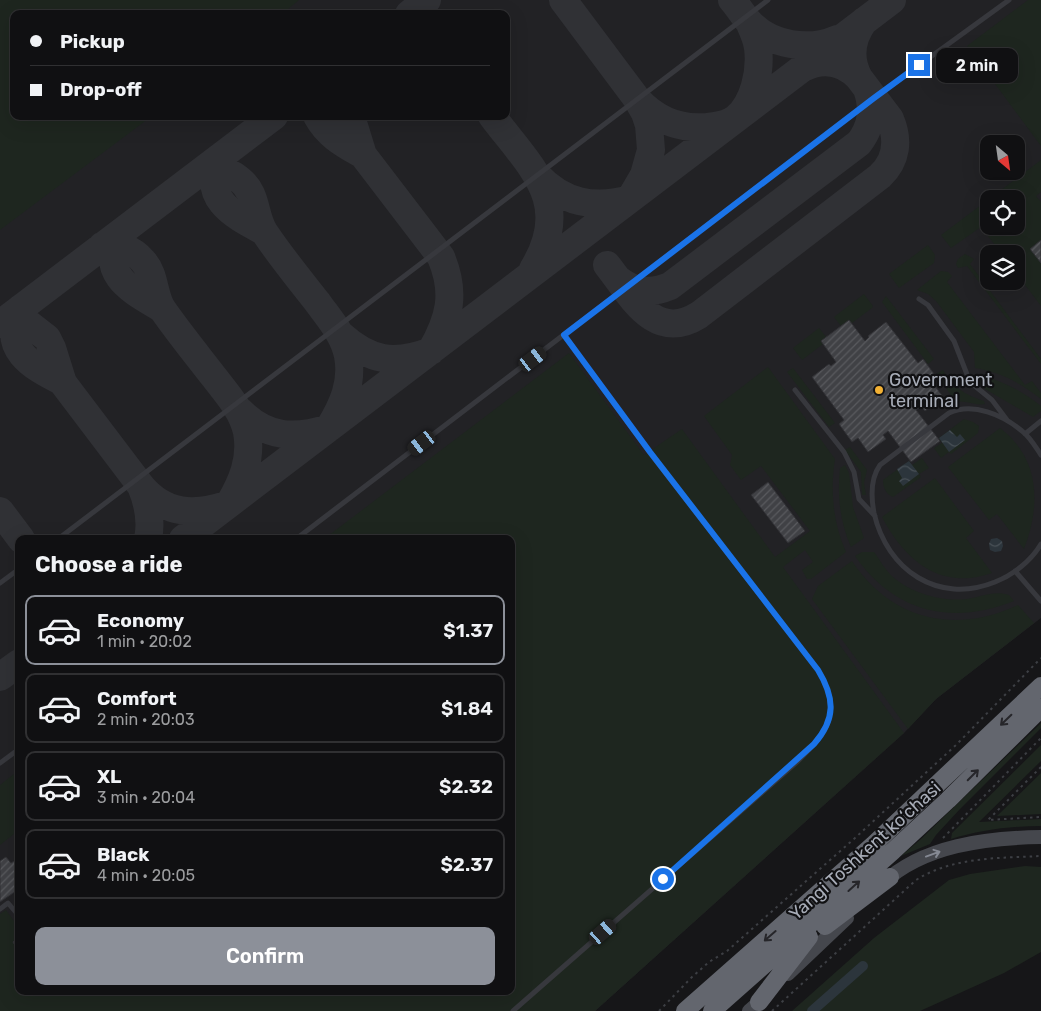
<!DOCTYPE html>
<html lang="en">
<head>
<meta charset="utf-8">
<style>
  body { margin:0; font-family:Rubik,sans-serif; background:#1e1e20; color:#f1f3f6; height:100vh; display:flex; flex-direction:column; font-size:19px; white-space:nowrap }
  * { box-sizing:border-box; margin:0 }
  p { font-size:16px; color:#9c9d9f }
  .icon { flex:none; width:28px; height:28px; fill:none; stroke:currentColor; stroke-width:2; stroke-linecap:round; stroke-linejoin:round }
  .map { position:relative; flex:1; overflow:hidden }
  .sheet { position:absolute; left:15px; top:535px; width:500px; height:460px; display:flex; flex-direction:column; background:#101012; border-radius:10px; box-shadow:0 5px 20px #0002,0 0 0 1px #303032 }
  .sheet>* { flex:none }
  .guide { position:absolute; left:10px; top:10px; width:500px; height:110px; border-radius:10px; box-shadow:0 5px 20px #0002,0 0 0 1px #303032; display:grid; align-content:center; height:110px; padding:0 20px; background:#101012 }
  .needle { width:32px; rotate:151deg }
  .tools { position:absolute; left:980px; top:135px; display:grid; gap:10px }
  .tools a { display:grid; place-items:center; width:45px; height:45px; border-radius:10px; background:#101012; box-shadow:0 5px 20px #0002,0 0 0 1px #303032; font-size:25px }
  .end { position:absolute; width:22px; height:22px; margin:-11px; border:6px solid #1a73e8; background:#fff; box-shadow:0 0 0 2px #fff }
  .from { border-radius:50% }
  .bubble { position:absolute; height:35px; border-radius:10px; background:#101012; box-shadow:0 5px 20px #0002,0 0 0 1px #303032; font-size:16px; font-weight:600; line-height:35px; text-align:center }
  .car { position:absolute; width:15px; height:30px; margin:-15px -8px; border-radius:6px; box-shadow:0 0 4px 1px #0007; background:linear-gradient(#222 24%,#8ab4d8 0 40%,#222 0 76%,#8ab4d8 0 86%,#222 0) }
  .guide b { display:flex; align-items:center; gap:18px; height:48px; font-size:19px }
  .guide b+b { border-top:1px solid #303032 }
  .guide i { width:12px; height:12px; background:#f1f3f6 }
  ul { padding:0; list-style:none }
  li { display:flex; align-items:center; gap:15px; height:70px; margin:0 10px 8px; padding:0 10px; border:2px solid #303032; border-radius:10px }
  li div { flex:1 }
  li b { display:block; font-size:19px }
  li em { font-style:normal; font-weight:600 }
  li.on { border-color:#8c9099 }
  li>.icon { width:45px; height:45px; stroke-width:1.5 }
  h2 { padding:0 20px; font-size:22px; line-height:60px }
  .primary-button { display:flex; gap:10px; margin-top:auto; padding:10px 20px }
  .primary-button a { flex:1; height:58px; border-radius:10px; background:#8c9099; color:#fff; font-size:20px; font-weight:600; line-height:58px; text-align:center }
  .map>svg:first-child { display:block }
</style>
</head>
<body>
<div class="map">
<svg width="1041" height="1011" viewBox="0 0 1041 1011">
  <defs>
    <pattern id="water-waves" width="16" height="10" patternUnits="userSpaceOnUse" patternTransform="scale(1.25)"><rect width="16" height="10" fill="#2c353c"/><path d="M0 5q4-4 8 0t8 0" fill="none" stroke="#485056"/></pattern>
    <pattern id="building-hatch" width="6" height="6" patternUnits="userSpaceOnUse" patternTransform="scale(1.25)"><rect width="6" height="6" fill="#404145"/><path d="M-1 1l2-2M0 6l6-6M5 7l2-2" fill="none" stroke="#595a5e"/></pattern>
  </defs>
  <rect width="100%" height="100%" fill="#161618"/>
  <path fill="#222225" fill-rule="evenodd" d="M0,0H1041V618L936,699L904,733L595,1011H0ZM14,14H506V116H14ZM989,144H1016V171H989ZM989,199H1016V226H989ZM989,254H1016V281H989ZM19,539H511V991H19Z"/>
  <path fill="#1e261f" d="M0,0H299L282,14H14V116H152L0,230Z
    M1028,0H1041V146L967,46Z
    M1041,160V192L1036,196L1041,202V306L1016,273V254H1002L981,227L951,248L941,235L989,199V226H1016V199H989Z
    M928,245L935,255L934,263L899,288L889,274Z
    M965,254L974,259L970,264L1041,359V364L967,266L958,268L956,264L958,259Z
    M941,271L948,272L952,276L947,282L1025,385L1032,381L1041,393V399C1021,383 1000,372 975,368L974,352L936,301L928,294L917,290Z
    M864,294L873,306L872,308L852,323L849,320L841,326L834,317Z
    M886,296L934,359L928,364L882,302Z
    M819,328L826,337L821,341L823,344L802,360L793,348Z
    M569,353L644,455L682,429L775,557L810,531L761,466L741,480L730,465L732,455L704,416L768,367L835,459C830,491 833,523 846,552L811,579H807L802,570L813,562L805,550L783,567L904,733L595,1011H0V914L6,910L19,928V991H511V539H324Z
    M793,368L835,423L829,427L787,372Z
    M943,370C955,389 964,394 984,401L985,404C976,406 966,400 956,402L936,374Z
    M975,374C1001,380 1021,390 1041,406V411L1033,417L985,389L982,386Z
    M964,419L973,422L979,426L978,433L951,454L949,452L941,458L934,448L942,443L939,438Z
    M1000,428C1040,458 1041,506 1024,549L997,514L989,520L948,467Z
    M850,447L867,470L864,483L866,495H862L861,472L845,450Z
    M922,458L929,468L919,474L921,477L893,497C886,494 883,488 883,480L909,461L912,465Z
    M845,465L849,473L853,507L864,538L851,547C840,522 837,496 840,468Z
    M935,478L974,531L966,538L992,573C941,591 905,561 882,517Z
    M862,552H874C880,560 885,570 893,577C911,593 942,602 967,599C981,597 994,590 1009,595L1014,601C951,626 894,612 855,556Z
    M852,561C891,620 955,635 1018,605L1034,623L936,699L908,729L812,599L818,586Z
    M1041,723V728L960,809L936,835L930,844L901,856L921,839Z
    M1041,745V761L979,822L1041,819V826C1011,826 980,830 951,839L952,833Z
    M19,770V830L0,845V785Z
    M1041,773V814L997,816Z
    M1025,866L1041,867V952L1004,973L920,1011H792L874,938L949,880L970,874Z"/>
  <path fill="url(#water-waves)" d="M950,430L957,437L960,434L965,440L949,452L939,438Z
    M909,461L919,474L903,486L899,481L902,478L897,469Z
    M997,538L1002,541L1003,546L1001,551L995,552L990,550L989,544L991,539Z"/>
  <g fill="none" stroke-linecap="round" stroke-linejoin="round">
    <path stroke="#2c353c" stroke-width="10" d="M812,1011L863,966"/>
    <path stroke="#303135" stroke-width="28" d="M732,0C738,7 743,15 749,22C771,46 809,51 837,39
      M409,14L427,0
      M803,68C823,58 843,61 859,78C848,58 851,39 864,21
      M638,100C658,122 684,131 714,126C721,125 730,123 736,118C754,103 761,71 758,48C757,39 753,31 749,22
      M317,116C328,136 344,144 363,155
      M492,116C531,168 574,202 533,269
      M220,157C201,198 231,214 263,231
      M203,170C217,169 228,170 239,179C259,195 253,216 265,233C281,257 300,280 318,303C330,320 344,335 348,356C353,383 343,405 329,428C294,439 267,438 240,411
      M537,175C563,203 594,209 630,199L644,175L651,150L649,125L645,113L637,99L563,0
      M119,234C99,275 131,290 161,308
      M102,246C119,245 132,248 143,261C156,275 153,296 163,310C179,333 197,355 214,377C227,394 242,410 247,432C252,459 242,482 229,504C195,516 165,515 141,486
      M607,265C631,295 654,343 699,315L880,176C897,160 899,140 890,119L859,78
      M618,279C634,292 651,294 670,286L859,143C872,126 874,109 867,89
      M21,308C0,349 31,366 63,382
      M5,321L17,320L29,324L47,338L52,348L63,383L141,486C148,503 152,520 148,539
      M0,324L274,116
      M341,335C370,361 394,365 431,351C450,318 456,293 441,257L363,155L351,116
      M0,511L21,539
      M183,539L892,0
      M0,677L19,663"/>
  </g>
  <path fill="url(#building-hatch)" stroke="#303034" d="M1041,240V263L1030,249Z
    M849,320L865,341L869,337L868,336L886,322L918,363L923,359L937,378L932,382L943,397L925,411L921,406L916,410L940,441L911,462L888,431L883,435L886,439L868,452L858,438L852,442L839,424L844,420L812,377L829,364L831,366L836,362L821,341Z
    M768,482L805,531L788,543L751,495Z
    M6,857L11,863L19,858V889L0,902V861Z
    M17,939L19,942V952L13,942Z"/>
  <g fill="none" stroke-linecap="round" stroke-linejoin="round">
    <path stroke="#3d3f44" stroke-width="2" stroke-dasharray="2.5 4" stroke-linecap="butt" d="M1041,767L988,820L1041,817
      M943,838L1041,738
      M659,1011L692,977L709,962L727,951L855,838L956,745L1041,658
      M772,1011L916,880C952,857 999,858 1041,856"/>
    <path stroke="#37383d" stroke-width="5" d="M919,299L928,305L954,341L970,382L992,400L1007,420
      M795,390L844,452L854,472L859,499L875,516
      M1025,434L1041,421
      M1041,455C1035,446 1030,437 1022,431C1003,415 973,402 949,413L880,465C870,479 871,497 874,513C887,570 938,605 995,582C1013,575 1031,561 1041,544
      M58,539L768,0
      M296,539L874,98L1009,0
      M1015,571L1041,601
      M0,583L19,569
      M0,763L19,749
      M0,909L8,903L19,916
      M513,1011L798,761C829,730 843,712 818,670L650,453L564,335"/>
    <path stroke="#45474d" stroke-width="14" d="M882,884C923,845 987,838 1041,837
      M788,974L847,918
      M749,1011L766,996"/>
    <path stroke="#63666e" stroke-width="18" d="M825,926L890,877
      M759,1002L809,937
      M685,1011L873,845L1041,686
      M712,1011L893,851L948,800L1041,708"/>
  </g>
  <defs><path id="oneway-shaft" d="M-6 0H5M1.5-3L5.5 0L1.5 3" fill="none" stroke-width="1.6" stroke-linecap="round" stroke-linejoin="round" transform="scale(1.25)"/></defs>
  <g stroke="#26262a">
    <use href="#oneway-shaft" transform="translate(1006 720) rotate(136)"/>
    <use href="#oneway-shaft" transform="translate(973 775) rotate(-45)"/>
    <use href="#oneway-shaft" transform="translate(854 886) rotate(-42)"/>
    <use href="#oneway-shaft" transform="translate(770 936) rotate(139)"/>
  </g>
  <use stroke="#858993" href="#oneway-shaft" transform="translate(933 854) rotate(-20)"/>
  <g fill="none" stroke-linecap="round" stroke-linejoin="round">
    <path stroke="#1a73e8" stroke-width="6" d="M663,879L814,744C836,719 835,698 818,670L650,452L564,335L874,98L919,65"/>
  </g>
  <circle fill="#f2b134" stroke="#111113" stroke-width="2" cx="879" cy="390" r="5"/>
  <g text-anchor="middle" stroke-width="4.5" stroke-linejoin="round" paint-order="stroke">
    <g font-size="18" fill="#a8adb8" stroke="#111113" text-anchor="start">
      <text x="889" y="386">Government<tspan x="889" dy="21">terminal</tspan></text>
    </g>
    <g font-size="18" fill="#a8adb8" stroke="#111113">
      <text transform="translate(865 851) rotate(-42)" y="6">Yangi Toshkent ko‘chasi</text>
    </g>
  </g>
</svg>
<div class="tools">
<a><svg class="needle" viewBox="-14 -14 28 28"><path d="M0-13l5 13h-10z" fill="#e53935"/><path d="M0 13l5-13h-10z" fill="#9c9d9f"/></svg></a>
<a><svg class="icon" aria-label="locate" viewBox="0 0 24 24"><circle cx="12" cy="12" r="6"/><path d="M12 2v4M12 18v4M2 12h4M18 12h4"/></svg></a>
<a><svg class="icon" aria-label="layers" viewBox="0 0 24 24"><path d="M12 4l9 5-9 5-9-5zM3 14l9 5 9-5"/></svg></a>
</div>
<i class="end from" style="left:663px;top:879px"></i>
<i class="end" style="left:919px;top:65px"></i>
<div class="bubble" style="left:936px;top:48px;width:82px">2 min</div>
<i class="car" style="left:533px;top:359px;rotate:53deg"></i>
<i class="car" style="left:422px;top:443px;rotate:233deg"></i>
<i class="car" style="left:603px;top:932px;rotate:49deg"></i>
<div class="guide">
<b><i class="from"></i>Pickup</b>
<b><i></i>Drop-off</b>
</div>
<section class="sheet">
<h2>Choose a ride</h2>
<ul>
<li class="on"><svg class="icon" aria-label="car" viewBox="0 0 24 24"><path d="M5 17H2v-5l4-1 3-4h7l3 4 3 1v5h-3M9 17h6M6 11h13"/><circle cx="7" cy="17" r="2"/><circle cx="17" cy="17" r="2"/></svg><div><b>Economy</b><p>1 min · 20:02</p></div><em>$1.37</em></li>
<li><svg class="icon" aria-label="car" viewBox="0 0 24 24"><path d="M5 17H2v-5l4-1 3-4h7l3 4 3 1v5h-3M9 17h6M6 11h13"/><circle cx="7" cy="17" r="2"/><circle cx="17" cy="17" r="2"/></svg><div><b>Comfort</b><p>2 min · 20:03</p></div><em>$1.84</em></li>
<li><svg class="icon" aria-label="car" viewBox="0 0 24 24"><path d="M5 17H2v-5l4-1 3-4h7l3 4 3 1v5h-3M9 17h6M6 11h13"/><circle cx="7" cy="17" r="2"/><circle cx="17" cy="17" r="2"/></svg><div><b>XL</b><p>3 min · 20:04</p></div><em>$2.32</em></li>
<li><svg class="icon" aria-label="car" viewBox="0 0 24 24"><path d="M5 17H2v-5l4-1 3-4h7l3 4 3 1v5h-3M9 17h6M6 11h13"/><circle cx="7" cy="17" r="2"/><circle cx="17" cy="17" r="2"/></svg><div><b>Black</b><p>4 min · 20:05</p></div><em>$2.37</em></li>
</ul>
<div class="primary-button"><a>Confirm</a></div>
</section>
</div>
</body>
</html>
